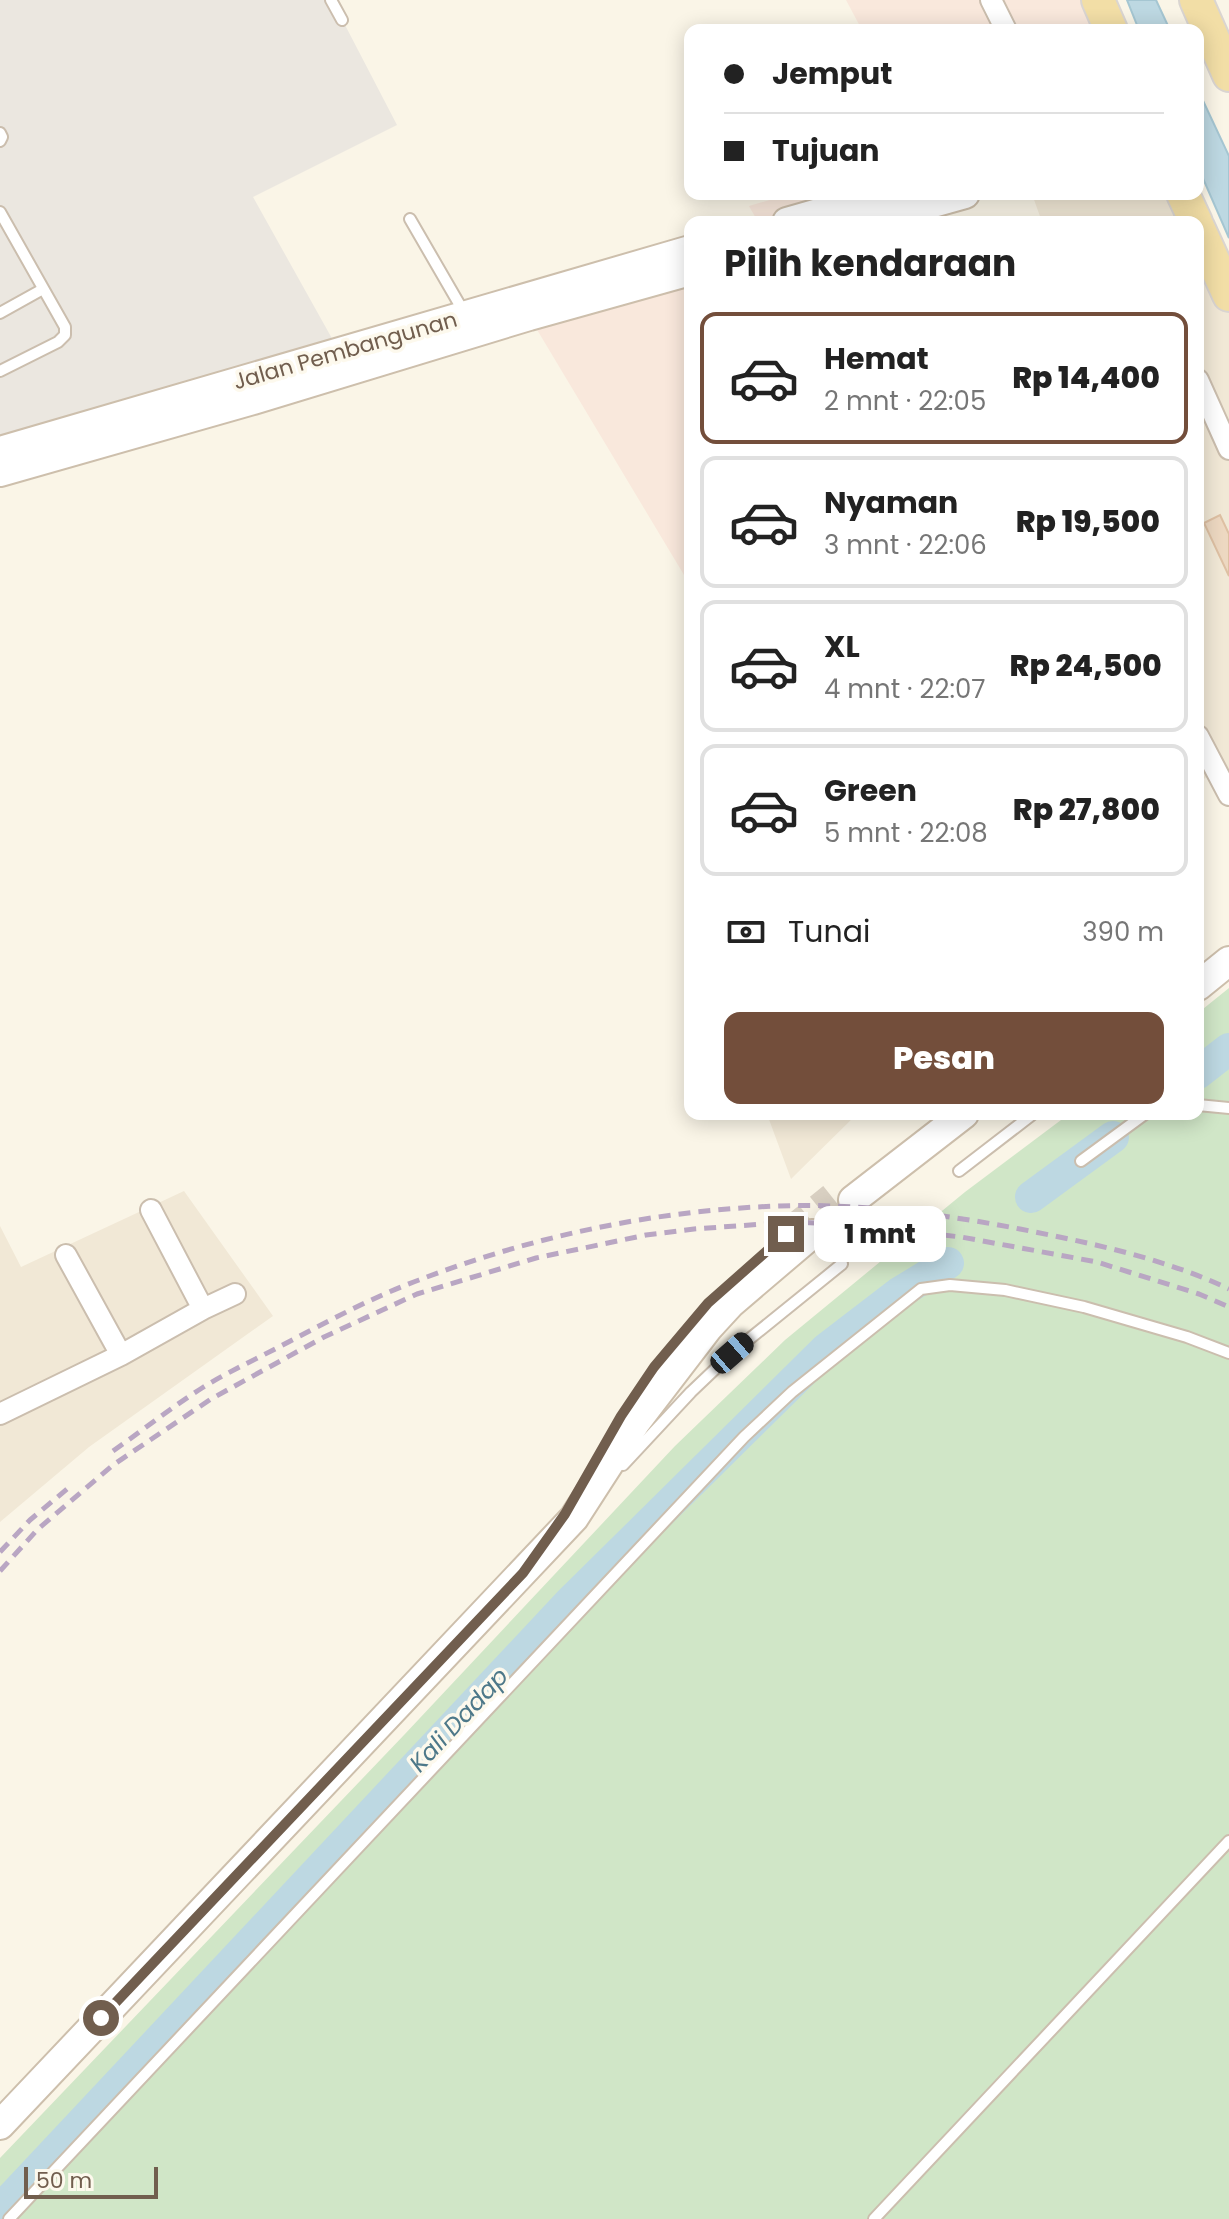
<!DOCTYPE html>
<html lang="id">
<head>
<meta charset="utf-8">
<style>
  body { margin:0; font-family:Poppins,sans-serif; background:#f2f2f2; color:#222; height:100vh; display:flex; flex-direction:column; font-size:30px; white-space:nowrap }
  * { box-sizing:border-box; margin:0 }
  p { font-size:26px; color:#767676 }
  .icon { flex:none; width:44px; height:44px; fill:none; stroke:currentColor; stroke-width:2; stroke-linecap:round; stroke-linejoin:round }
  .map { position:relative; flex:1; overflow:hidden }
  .panel { position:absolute; left:684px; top:216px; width:520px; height:904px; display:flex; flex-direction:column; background:#fff; border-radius:16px; box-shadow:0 4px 20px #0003 }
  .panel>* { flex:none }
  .guide { position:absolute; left:684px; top:24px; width:520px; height:176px; border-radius:16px; box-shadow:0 4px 20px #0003; display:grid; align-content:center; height:176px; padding:0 40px; background:#fff }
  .scale { position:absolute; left:24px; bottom:20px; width:134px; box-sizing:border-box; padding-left:8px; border:4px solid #715e4e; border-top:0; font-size:22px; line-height:28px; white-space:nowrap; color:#715e4e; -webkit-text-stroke:6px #fdf9ed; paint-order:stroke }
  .end { position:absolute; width:36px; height:36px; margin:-18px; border:10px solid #715e4e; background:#fff; box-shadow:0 0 0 4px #fff }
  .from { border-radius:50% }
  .bubble { position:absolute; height:56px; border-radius:16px; background:#fff; box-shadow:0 4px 20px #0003; font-size:26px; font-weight:800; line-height:56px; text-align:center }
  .car { position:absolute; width:24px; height:48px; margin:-24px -12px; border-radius:10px; box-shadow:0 0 6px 2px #0007; background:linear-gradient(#222 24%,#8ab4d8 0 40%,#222 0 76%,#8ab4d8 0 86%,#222 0) }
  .guide b { display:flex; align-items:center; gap:28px; height:76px; font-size:30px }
  .guide b+b { border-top:2px solid #e0e0e0 }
  .guide i { width:20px; height:20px; background:#222 }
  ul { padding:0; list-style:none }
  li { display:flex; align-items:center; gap:24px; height:132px; margin:0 16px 12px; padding:0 24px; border:4px solid #e0e0e0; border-radius:16px }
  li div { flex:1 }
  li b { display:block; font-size:30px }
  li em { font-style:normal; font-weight:800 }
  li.current { border-color:#734e3b }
  li>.icon { width:72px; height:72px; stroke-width:1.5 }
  h2 { padding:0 40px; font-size:36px; line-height:96px }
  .pay { display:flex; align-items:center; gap:20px; height:88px; padding:0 40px; font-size:30px }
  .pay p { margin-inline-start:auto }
  .action { display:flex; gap:16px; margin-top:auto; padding:16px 40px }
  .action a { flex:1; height:92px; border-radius:16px; background:#734e3b; color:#fff; font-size:32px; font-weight:800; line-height:92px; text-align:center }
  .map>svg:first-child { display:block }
</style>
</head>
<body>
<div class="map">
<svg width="1229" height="2219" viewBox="0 0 1229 2219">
  <rect width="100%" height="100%" fill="#faf5e7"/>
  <path fill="#f1e8d6" d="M1032,194H1198L1229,267V800L1212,772L1198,784V222H1042Z
    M767,1114H857L791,1179Z
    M184,1191L273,1316L89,1447L0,1522V1226L21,1267Z"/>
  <path fill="#f9e8dc" d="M846,0H1107L1118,30H862Z
    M790,194H957L930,202L935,222H758L749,206Z
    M690,270V585L530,318Z"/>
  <path fill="#ebe7e0" d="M0,0H332L397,125L253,197L339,351L0,451Z"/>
  <path fill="#d0e6c7" d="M1229,988V2219H0V2158L404,1735L675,1446L785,1340L965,1192L1069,1114H1198V1013Z"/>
  <path fill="#bdd8e2" stroke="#a5c6d2" stroke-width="2" d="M1127,0H1156L1170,30H1139Z
    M1198,90L1229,156V238L1198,167Z"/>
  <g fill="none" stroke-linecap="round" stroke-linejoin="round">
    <path stroke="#bdd8e2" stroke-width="32" d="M1198,1073L1229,1049
      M1031,1197L1113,1137
      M0,2210L569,1603L826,1349L899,1293L948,1263"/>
  </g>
  <path fill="#edd8c1" stroke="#dec0a3" stroke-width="2" d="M1220,515L1229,534V576L1204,523Z"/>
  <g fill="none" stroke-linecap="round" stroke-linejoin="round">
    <path stroke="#d8cfc1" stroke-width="28" stroke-dasharray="28 14" stroke-linecap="butt" d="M786,1234L832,1197"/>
    <g stroke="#cbbeae" stroke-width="14">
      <path id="lane" d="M331,0L342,20
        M0,133L2,137L0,141
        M0,212L65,327V335L58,342L0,371
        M410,219L465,314
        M0,313L43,289
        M1198,1105L1229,1108
        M1081,1161L1145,1114
        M959,1171L1033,1114
        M623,1465L691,1392L732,1353L842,1264
        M9,2219L744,1437L792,1392L921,1289L950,1285L1005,1290L1084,1307L1187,1337L1229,1353
        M874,2219L1229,1841"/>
    </g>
    <g stroke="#cbbeae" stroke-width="24">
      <path id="street" d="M991,0L1006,30
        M1198,380L1229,449
        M1198,736L1229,795
        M151,1210L203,1309
        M66,1255L121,1355
        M0,1414L121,1355L203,1309L235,1294"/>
    </g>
    <g stroke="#cdbfac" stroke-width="32">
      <path id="secondary" d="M787,222L885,194
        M865,222L965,194
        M0,451L690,250
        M0,472L253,400L529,316L690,271
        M1198,986L1229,961
        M853,1200L964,1114
        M0,2125L574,1518L636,1422L708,1328L731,1303L812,1234"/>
    </g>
    <g stroke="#dad5d1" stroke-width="36">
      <path id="primary" d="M1098,0L1111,30
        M1196,0L1229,75
        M1183,194L1196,222
        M1198,227L1229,295"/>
    </g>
    <use href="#lane" stroke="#fff" stroke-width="10"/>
    <use href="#street" stroke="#fff" stroke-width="20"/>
    <use href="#secondary" stroke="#fff" stroke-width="28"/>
    <use href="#primary" stroke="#f2dea6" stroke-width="32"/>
    <path stroke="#b9a6c3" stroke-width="5" stroke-dasharray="12 8" stroke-linecap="butt" d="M113,1451C143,1430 172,1407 202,1388C226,1373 252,1361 277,1348C323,1324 370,1298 419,1280C533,1236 657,1210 779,1206C859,1203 942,1214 1020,1229C1091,1243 1163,1258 1229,1289
      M0,1552L30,1520L67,1489
      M0,1571L38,1529L113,1465L211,1399L324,1337L417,1294L536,1258L646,1235L694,1229L792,1222L842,1224L961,1237L1097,1262L1199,1294L1229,1307"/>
  </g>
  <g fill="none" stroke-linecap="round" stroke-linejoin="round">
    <path stroke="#715e4e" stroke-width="10" d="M101,2018L523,1573L565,1514L621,1416L654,1367L708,1303L786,1234"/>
  </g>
  <g text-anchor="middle" stroke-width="7" stroke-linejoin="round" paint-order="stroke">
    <g font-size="22" fill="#715e4e" stroke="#fdf9ed">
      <text transform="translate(345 350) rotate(-16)" y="8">Jalan Pembangunan</text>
    </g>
    <g font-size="24" font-style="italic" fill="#4d7889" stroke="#fdf9ed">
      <text transform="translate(459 1720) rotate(-47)" y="8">Kali Dadap</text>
    </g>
  </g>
</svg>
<div class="scale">50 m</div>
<i class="end from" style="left:101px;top:2018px"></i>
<i class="end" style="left:786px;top:1234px"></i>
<div class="bubble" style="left:814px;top:1206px;width:132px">1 mnt</div>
<i class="car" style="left:732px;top:1353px;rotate:49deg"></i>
<div class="guide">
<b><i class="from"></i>Jemput</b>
<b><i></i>Tujuan</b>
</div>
<section class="panel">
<h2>Pilih kendaraan</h2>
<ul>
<li class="current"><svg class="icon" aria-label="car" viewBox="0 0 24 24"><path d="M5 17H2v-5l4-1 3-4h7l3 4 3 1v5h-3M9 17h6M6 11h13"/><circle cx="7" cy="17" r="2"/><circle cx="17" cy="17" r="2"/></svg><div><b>Hemat</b><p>2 mnt · 22:05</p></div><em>Rp 14,400</em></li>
<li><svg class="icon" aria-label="car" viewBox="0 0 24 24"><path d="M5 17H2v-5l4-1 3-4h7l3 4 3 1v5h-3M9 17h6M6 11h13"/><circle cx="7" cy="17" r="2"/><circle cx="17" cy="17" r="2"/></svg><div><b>Nyaman</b><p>3 mnt · 22:06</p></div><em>Rp 19,500</em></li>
<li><svg class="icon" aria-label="car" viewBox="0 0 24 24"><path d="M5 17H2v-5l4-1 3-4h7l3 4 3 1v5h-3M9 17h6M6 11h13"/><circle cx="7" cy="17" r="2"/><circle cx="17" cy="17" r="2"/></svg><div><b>XL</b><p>4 mnt · 22:07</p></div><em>Rp 24,500</em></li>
<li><svg class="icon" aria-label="car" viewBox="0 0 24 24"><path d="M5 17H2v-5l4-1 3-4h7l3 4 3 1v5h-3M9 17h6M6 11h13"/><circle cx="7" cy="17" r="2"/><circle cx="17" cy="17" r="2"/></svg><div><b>Green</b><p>5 mnt · 22:08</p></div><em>Rp 27,800</em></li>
</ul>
<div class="pay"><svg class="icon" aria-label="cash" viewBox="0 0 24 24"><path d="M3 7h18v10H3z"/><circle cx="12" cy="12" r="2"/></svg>Tunai<p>390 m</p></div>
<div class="action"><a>Pesan</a></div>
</section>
</div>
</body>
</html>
